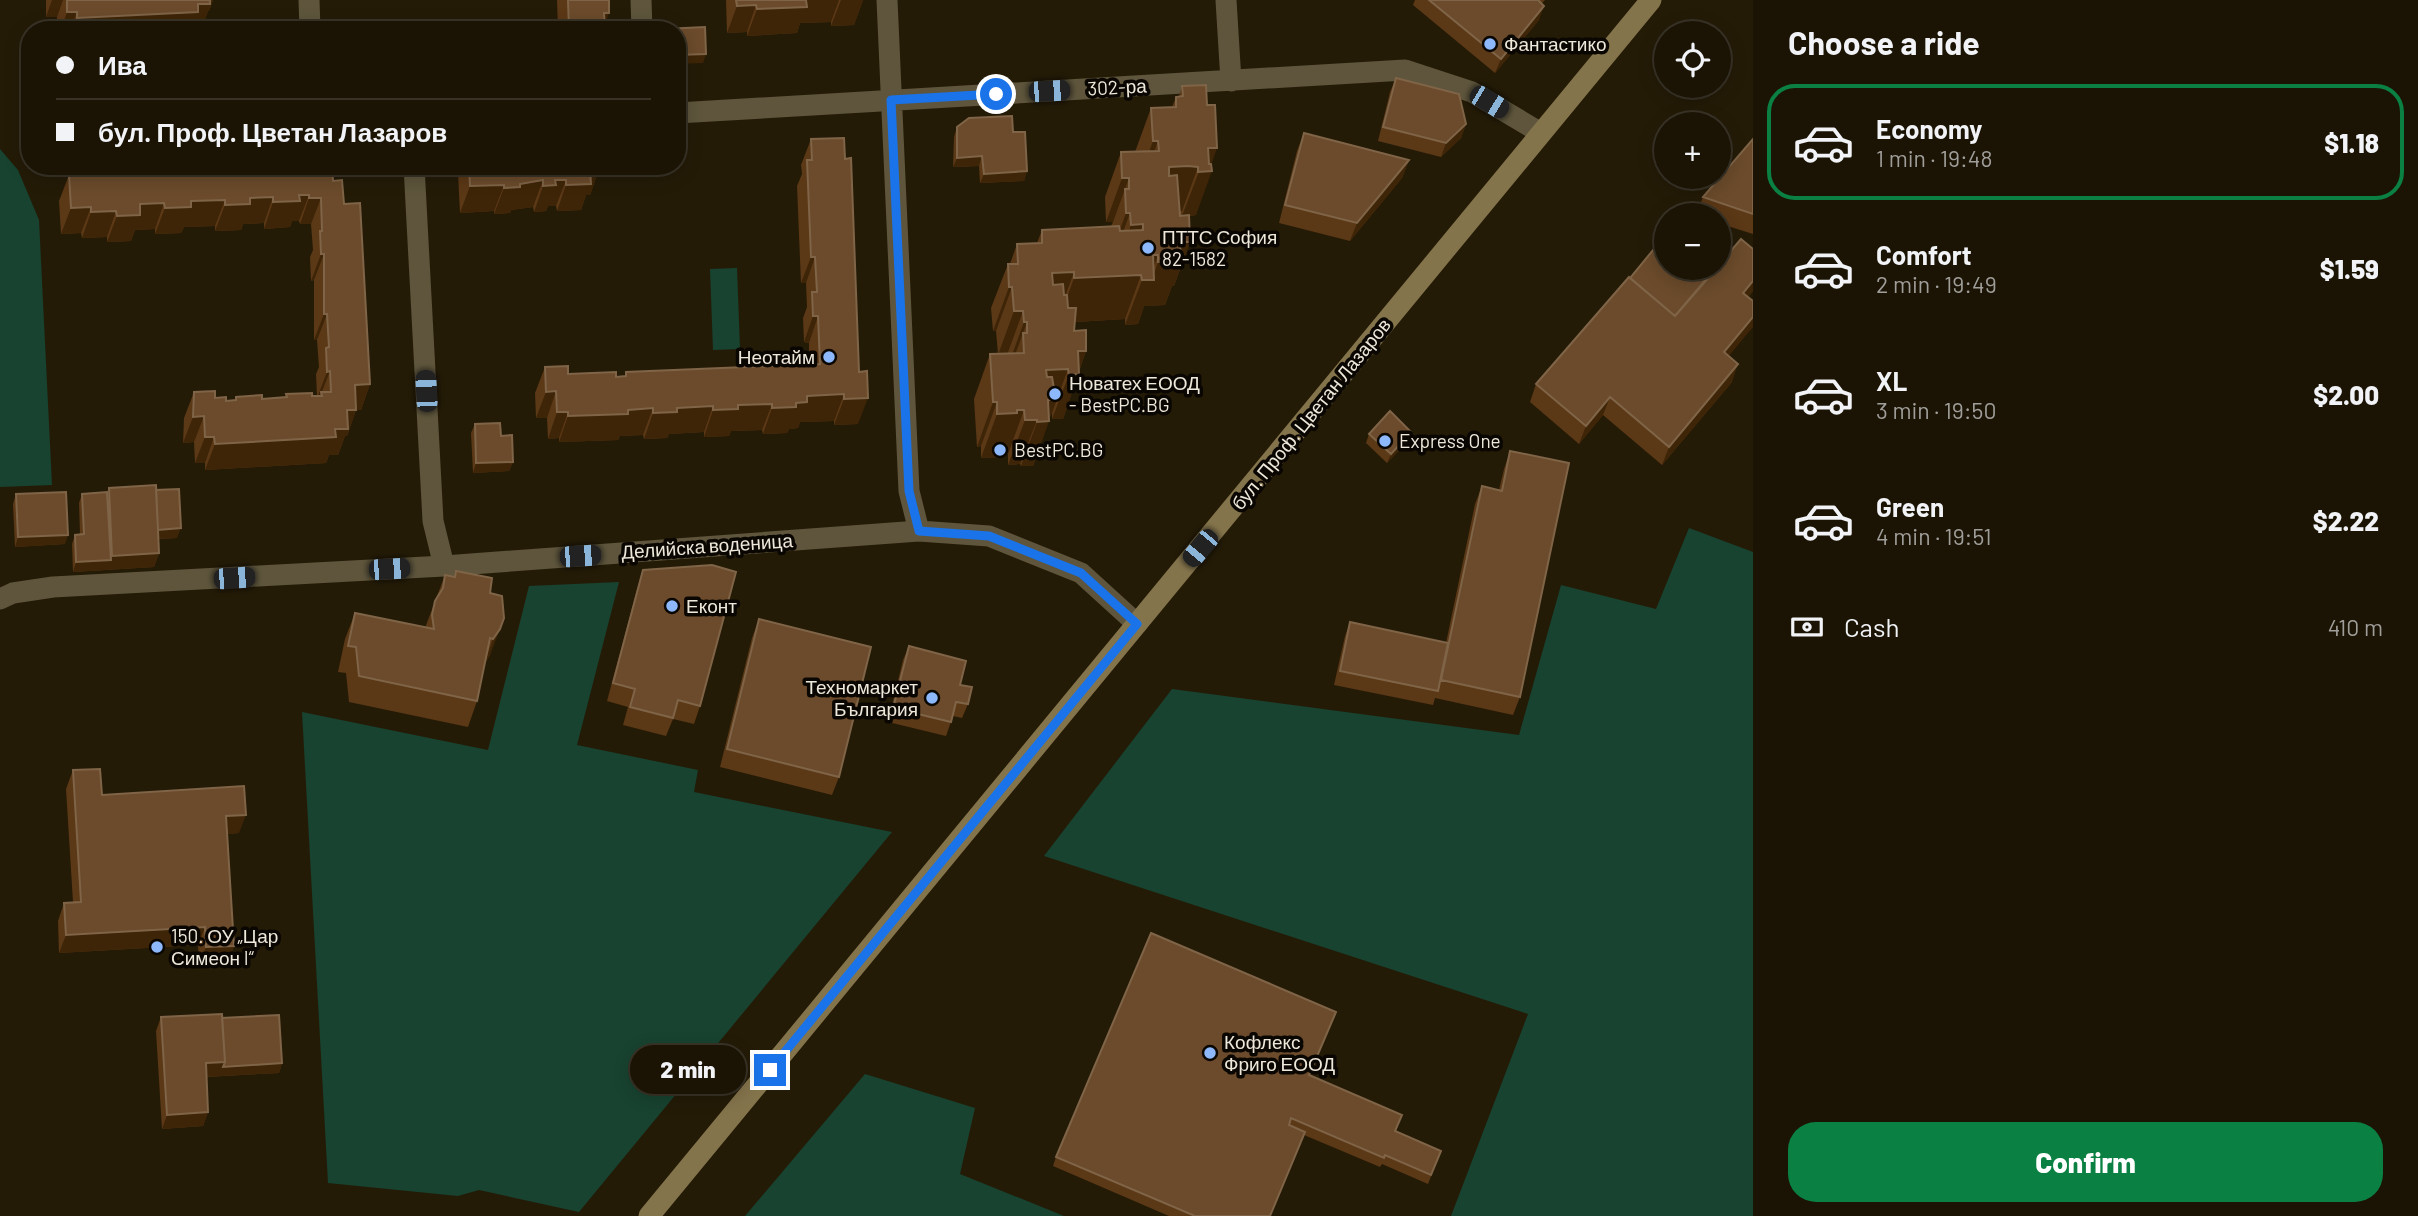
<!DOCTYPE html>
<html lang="en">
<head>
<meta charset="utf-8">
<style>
  body { margin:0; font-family:Barlow,sans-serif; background:#241d0f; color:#f1f3f6; height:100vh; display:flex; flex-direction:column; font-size:26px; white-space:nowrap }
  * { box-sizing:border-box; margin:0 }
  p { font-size:23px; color:#a09e9a }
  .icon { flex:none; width:38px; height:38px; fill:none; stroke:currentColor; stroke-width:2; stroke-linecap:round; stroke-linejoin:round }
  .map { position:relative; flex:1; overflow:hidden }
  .sheet { display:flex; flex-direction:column; background:#1b1405; width:665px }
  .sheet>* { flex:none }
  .banner { position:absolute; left:21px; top:21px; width:665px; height:154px; border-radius:28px; box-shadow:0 4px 18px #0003,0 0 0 2px #393327; display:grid; align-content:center; height:154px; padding:0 35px; background:#1b1405 }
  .tools { position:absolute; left:1654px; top:21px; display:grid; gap:14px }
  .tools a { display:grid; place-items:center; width:77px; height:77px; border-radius:50%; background:#1b1405; box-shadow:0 4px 18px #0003,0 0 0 2px #393327; font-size:35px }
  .end { position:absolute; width:32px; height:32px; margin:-16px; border:9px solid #1a73e8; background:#fff; box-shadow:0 0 0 4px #fff }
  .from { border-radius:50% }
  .bubble { position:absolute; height:49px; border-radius:24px; background:#1b1405; box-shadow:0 4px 18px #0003,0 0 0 2px #393327; font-size:23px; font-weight:800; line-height:49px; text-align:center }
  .car { position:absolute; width:21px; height:42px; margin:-21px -10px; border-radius:9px; box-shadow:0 0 5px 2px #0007; background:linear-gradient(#222 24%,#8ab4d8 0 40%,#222 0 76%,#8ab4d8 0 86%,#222 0) }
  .banner b { display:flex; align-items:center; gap:24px; height:66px; font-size:26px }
  .banner b+b { border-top:2px solid #393327 }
  .banner i { width:18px; height:18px; background:#f1f3f6 }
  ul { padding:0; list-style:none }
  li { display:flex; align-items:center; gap:21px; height:116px; margin:0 14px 10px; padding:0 21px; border:4px solid transparent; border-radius:28px }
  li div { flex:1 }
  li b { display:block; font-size:26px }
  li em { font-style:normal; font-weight:800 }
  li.on { border-color:#0b8043 }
  li>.icon { width:63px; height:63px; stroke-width:1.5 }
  h2 { padding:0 35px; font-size:32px; line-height:84px }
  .pay { display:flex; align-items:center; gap:18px; height:77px; padding:0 35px; font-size:26px }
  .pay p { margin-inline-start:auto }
  .button { display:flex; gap:14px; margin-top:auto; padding:14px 35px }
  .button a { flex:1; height:80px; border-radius:28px; background:#0b8043; color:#fff; font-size:28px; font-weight:800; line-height:80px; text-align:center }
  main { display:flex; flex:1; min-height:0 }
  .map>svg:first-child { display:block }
</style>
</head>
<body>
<main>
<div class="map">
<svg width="1753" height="1216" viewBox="0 0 1753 1216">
  <rect width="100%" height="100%" fill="#241b07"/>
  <path fill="#184330" d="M0,149L18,170L39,220L52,485L0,487Z
    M737,268L740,349L713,350L710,269Z
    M1689,528L1753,552V1216H1451L1528,1014L1044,856L1172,689L1519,735L1561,585L1656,609Z
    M619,582L577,745L698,770L694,792L892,832L579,1212L479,1190L458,1196L328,1183L302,712L488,750L529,586Z
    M865,1074L975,1108L960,1174L1064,1216H745Z"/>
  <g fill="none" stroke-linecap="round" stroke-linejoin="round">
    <path stroke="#5e553c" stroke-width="21" d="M309,0L310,30
      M641,0L642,30
      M887,0L909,491L919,531
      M1226,0L1231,81
      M677,113L1405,70L1472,92L1541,133
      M414,166L433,521L444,566
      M0,599L13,593L53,587L444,566L919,531L989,536L1081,573L1137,624"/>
    <path stroke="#84744c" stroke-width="21" d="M649,1216L1651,0"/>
  </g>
  <path fill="#5b3816" d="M46,0H213L209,11H208L201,30H57V17H46Z
    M557,0H609L605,30H558Z
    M726,0H863L854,25L831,26V22L800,23L797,33L747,36V32L727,33Z
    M1415,0H1545L1541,4L1539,20L1495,73L1413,5Z
    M24,66H30V101H22L20,76Z
    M1396,78L1466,124L1461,138L1441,157L1378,141L1390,92Z
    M1182,86L1211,164L1196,215L1189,216L1190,242L1174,286H1172L1165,305L1144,306L1138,324L1125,325V319L1075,322L1074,331L1086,351L1063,419H1052V413L1051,414L1033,466H1021L1020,464L1008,465V454H1002L1001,457L981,458V446L977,447L974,399L990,354H998L996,331H993L991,308L1008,264H1010L1017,244L1037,243L1042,230L1111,226L1113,222H1106L1105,197L1121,152H1135L1151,108L1172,107L1176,97H1179Z
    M957,127L1013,132L1027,171L1024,181L980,183L979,166L953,167L954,137Z
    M1304,133L1409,160L1402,178L1350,241L1279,223L1297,151Z
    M811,139L858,424L834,425V421L800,422L798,428L789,429L787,433L763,434L762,430L731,431L729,436L704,437V432L669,434L667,438L644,439L643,435L620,436L618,440L559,442V438L548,439L547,418H536L535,393L545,367L568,374L616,377L625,376L626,372L809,364V343L804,342L803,318L807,307L806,283H801L797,186L802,174L801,165Z
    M1753,139V234L1718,223V215H1696L1703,197Z
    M460,166H602L601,169H599L590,195H586L581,210L557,211L556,206H548L546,211L534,212L533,207L511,210L510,213L494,214V211L460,213L458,173Z
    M89,168L333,181L344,204L370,384L361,410H356L347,436H345L338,455H329L326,463L205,470V463H195L194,442L183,443L184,418L194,392L226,401L235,400L236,397L262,399L285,398L286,394L317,396L316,374L319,367L317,340H314V280L311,281L310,257L313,250L311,224H300L299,221H292L290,227L264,229V223L243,224L241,230L215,231V226L184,227L181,233L155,234V229L135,230L131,241L107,242V237L82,238L81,233L61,234L59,201L69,175L87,174Z
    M1708,277L1753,291L1748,297L1729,356L1732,382L1662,465L1603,415L1579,444L1530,402L1536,384L1630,278Z
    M475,424L501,436L513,462L509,471L473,473L471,433Z
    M1411,432L1408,441L1387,463L1366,443L1369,434Z
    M1510,451L1520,697L1513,715L1435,698L1433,705L1334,685L1345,636L1350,622L1446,643L1475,504L1482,486L1499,490L1504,469Z
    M109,488L156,490L177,538L159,539V553L154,567L73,572L72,544L75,535L80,534L79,503L82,494L107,492Z
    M16,494L65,544L15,547L13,504Z
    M643,570L700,706L694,724L673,719L666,736L623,725L628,707L607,701L637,589Z
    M456,571L490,593L502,596L490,655L485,663L477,701L468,727L349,702L346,673L338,672L345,639L355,613L425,628L445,575L454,577Z
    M759,619L839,777L832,795L720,767L752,638Z
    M909,646L960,685L968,704L962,718L953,716L946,736L888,722L903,660Z
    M73,770L102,795L239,833L227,834L234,946L227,964L199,966L198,945L59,953L58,921L64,903L73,902L66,789Z
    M1336,1012L1310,1075L1395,1132L1441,1151L1428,1184L1382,1164L1380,1167L1304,1135L1270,1216H1169L1053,1166L1056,1157Z
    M161,1017L222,1018L282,1063L279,1073L206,1077L208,1112L203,1126L162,1129L156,1031Z"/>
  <path fill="#3e2507" d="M52,0H63L57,17H46Z
    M204,0H213L209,11H208L201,30H73L77,18L198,4Z
    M805,0H839L831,22L800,23L797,33L747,36L757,9Z
    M841,0H863L854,25L831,26Z
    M756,5L747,32L727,33L737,6Z
    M1544,6L1539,20L1495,73L1501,59Z
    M67,12H77L70,30H61Z
    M604,13H609L603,30Z
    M706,54L703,63L677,64V55Z
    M30,91V101H22L25,92Z
    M1466,124L1461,138L1441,157L1446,143Z
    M1153,141H1158L1142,185H1137Z
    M1208,148H1217L1209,171H1212L1196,215L1182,216Z
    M982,156L979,166L953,167L957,158Z
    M1409,160L1402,178L1350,241L1357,223Z
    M590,166H602L601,169H599L590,195H586L581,210L557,211L566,185Z
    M1188,166L1198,167L1182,211L1172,210L1169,167Z
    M1027,171L1024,181L980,183L984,174Z
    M1122,178H1129L1113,222H1106Z
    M543,180L533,207L511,210L510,213L494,214L504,188Z
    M555,180H566L556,206H548L546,211L534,212L543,186Z
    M504,185L494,211L460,213L470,186Z
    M299,195H309L299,221H292L290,227L264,229L273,202Z
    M273,197L264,223L243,224L241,230L215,231L225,205L250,198Z
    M309,198H321L311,224H300Z
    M225,200L215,226L184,227L181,233L155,234L165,208L191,201Z
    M164,203L155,229L135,230L131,241L107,242L117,216L140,204Z
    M91,207L81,233L61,234L71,208Z
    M116,211L107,237L82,238L91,212Z
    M1126,213H1130L1114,257L1110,258Z
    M1143,224L1127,268L1115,269L1131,225Z
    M1180,242H1190L1174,286H1172L1165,305L1144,306L1138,324L1125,325L1142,280L1153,255H1158L1149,280H1152L1158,262Z
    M321,254H324L314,280L311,281Z
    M811,257H815L806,283H801Z
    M1074,272L1058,316L1036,317L1052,273Z
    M1141,275L1125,319L1058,323L1074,278Z
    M1753,281V291L1736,311L1743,293Z
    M1009,287H1012L996,331H993Z
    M1014,311H1023L1007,355H998Z
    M324,314H327L317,340H314Z
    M813,316H818L809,343L804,342Z
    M1753,317V327L1717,370L1724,352Z
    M1024,322H1027L1011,366H1008Z
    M1078,351H1086L1063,419H1052Z
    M1738,364L1732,382L1662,465L1669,447Z
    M1068,369L1052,413L1051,414L1048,422L1049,421L1033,466H1021L1037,422L1046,370Z
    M330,371L321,394V392L319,397L317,398L327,372Z
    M370,384L361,410H356L347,436H345L338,455H329L326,463L205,470L215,444L355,385Z
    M556,391L547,418H536L546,392Z
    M844,394L834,421L800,422L798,428L789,429L787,433L763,434L772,408L796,403L807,396Z
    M1610,397L1603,415L1579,444L1586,426Z
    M868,398L858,424L834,425L844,399Z
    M993,402H997L981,446L977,447Z
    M772,404L762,430L731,431L729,436L704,437L713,410L738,405Z
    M713,406L704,432L669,434L667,438L644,439L653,413L677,408Z
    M653,408L643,435L620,436L618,440L559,442L568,416L628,410Z
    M1017,410H1024L1008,454H1002L1001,457L981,458L997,414Z
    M557,412H568L559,438L548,439Z
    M204,416L194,442L183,443L193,417Z
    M1025,420H1037L1020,464L1008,465Z
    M1411,432L1408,441L1387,463L1391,454Z
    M205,437H214L205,463H195Z
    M513,462L509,471L473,473L476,463Z
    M181,528L177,538L153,539L156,530Z
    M68,535L65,544L15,547L18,537Z
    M159,553L154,567L73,572L76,562L111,560L112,556Z
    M500,629L490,655L484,665L493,639Z
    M246,815L239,833L219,835L226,816Z
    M205,927L198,945L59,953L66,935Z
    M234,946L227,964L199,966L206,947Z
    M225,1062L282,1063L279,1073L201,1077L206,1063Z
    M208,1112L203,1126L162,1129L167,1115Z"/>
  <path fill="#6b4b2b" stroke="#7f6447" stroke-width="2" d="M67,0H210V4H198V12L77,18V12H67Z
    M568,0H609V13H604L605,30H569Z
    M736,0H806L807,7L757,9L756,5L737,6Z
    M1429,0H1538L1544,6L1501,59Z
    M705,27L706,54L677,55V30H664V29Z
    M24,66H30V91L25,92Z
    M1396,78L1459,94L1466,124L1446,143L1383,127Z
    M1206,85L1207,105H1215L1217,148H1208L1209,164H1211L1212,171L1198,172V167L1188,166L1169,167V176L1177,175L1180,216L1189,215L1190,242H1180L1181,260L1158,262V255H1153L1154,280H1142L1141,275L1074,278V272L1052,273L1053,285L1063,284L1064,295H1067L1068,308H1076L1074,331L1086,330V351H1078L1079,374L1069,375L1068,369L1046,370L1047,377H1052L1056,400H1048L1049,421L1037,422V420H1025L1024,410H1017V413L997,414V402H993L990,354L1024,353L1023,333H1027V322H1024L1023,311H1014L1012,287H1009L1008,264H1018L1017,244L1042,243V230L1119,226L1120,231L1143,230V224L1131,225L1130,213H1126L1125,189H1129V178H1122L1121,152L1159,151L1158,141H1153L1151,108L1176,107V97L1183,96L1182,86Z
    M1012,116L1013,132H1025L1027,171L984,174L982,156L957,158V127L969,118Z
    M1304,133L1409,160L1357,223L1285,205Z
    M844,138L845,159L851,158L859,372L867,371L868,398L844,399V394L807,396V402L796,403V407L772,408V404L738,405V409L713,410V406L677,408V412L653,413V408L628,410V414L568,416V412H557L556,391L546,392L545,367L568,366V374L616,372V377L626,376V372L820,364L818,316H813L812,292H817L815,257H811L807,160H812L811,139Z
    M1753,139V214L1703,197Z
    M128,166H332L333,181L342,180L344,204L360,203L370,384L355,385L356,410H347L348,429H335L336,437L215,444L214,437H205L204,416L193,417L194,392L215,391V398L226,397V401L236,400V397L262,395V399L287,397L286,394L312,393V396H322L321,392H331L330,371L327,372L326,348L329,347L327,314H324V254H321L320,231H322L321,198H309V195H299L300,201L273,202V197L250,198V204L225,205V200L191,201V207L165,208L164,203L140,204V215L117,216L116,211L91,212V207L71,208L69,175L89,173V168Z
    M469,166H599V169H590L591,184L566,185V180H555L556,185L543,186V180L520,184V187L504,188V185L470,186Z
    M1663,238L1666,241V268H1697L1708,277L1675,316L1630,278Z
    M1741,239L1753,249V281L1743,293L1753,301V317L1724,352L1738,364L1669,447L1610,397L1586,426L1536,384L1629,277L1675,316L1717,268H1718V266Z
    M1390,411L1411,432L1391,454L1369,434Z
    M500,423L501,436L512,435L513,462L476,463L475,424Z
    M1510,451L1569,463L1520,697L1441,680L1482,486L1502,491Z
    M156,485L159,553L112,556L109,488Z
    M179,489L181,528L158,530L156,490Z
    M66,492L68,535L18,537L16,494Z
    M107,492L111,560L76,562L75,535L84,534L82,494Z
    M712,565L736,572L700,706L678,700L673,718L630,707L635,689L613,683L643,570Z
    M456,571L492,578L490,593L502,596L504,618L500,629L493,639L490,638L477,701L359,676L356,647L348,646L355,613L434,629L432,615L435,601L443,588L445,575L455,577Z
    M759,619L871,647L839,777L727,749Z
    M1350,622L1448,643L1438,691L1340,671Z
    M909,646L966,661L960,685L972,687L968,704L956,702L951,722L893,708Z
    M100,769L102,795L244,786L246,815L226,816L234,946L206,947L205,927L66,935L64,903L81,902L73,770Z
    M1151,933L1336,1012L1309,1075L1402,1115L1395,1131L1441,1151L1431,1175L1385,1155L1384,1158L1291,1118L1289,1125L1305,1132L1270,1216H1195L1056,1157Z
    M222,1014L225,1062L206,1063L208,1112L167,1115L161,1017Z
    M279,1015L282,1063L223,1067L225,1062L222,1018Z"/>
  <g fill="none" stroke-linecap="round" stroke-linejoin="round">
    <path stroke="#1a73e8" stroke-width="9" d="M770,1070L1137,624L1081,573L989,536L919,531L909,491L891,100L996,94"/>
  </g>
  <g fill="#8db9fc" stroke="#0a0602" stroke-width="2.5">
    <circle cx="1490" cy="44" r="7"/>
    <circle cx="1148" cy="248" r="7"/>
    <circle cx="829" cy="357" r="7"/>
    <circle cx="1055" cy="394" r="7"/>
    <circle cx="1385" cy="441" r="7"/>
    <circle cx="1000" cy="450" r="7"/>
    <circle cx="672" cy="606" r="7"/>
    <circle cx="932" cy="698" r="7"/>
    <circle cx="157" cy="947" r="7"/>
    <circle cx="1210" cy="1053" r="7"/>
  </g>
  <g text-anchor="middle" stroke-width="7" stroke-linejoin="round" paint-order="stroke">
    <g font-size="19" fill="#eee8db" stroke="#0a0602" text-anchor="start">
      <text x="1504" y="51">Фантастико</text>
      <text x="1162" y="244">ПТТС София<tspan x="1162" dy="22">82-1582</tspan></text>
      <text x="815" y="364" text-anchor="end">Неотайм</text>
      <text x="1069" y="390">Новатех ЕООД<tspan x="1069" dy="22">- BestPC.BG</tspan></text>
      <text x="1399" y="448">Express One</text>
      <text x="1014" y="457">BestPC.BG</text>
      <text x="686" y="613">Еконт</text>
      <text x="918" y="694" text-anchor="end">Техномаркет<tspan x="918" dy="22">България</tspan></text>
      <text x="171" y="943">150. ОУ „Цар<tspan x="171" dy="22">Симеон I“</tspan></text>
      <text x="1224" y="1049">Кофлекс<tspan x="1224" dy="22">Фриго ЕООД</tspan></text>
    </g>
    <g font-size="19" fill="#eee8db" stroke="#0a0602">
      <text transform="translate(1117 87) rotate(-3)" y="7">302-ра</text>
      <text transform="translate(1311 414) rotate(-51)" y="7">бул. Проф. Цветан Лазаров</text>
      <text transform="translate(707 546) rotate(-4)" y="7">Делийска воденица</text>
    </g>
  </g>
</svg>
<div class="tools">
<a><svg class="icon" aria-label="locate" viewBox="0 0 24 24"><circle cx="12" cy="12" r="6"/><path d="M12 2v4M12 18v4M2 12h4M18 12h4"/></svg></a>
<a>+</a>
<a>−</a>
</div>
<i class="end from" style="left:996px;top:94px"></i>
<i class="end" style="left:770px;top:1070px"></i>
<div class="bubble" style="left:630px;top:1045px;width:116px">2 min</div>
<i class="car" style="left:1049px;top:91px;rotate:87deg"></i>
<i class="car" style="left:1489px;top:102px;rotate:121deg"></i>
<i class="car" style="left:426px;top:391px;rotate:357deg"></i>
<i class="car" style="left:1200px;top:548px;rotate:220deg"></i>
<i class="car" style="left:580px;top:556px;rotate:86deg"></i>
<i class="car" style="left:389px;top:569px;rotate:87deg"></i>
<i class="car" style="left:234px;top:578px;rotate:86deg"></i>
<div class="banner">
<b><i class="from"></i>Ива</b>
<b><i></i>бул. Проф. Цветан Лазаров</b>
</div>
</div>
<section class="sheet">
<h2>Choose a ride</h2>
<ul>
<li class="on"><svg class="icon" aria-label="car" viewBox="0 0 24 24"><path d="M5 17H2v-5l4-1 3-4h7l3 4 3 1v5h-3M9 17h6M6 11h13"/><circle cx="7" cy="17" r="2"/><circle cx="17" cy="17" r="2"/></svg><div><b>Economy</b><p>1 min · 19:48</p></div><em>$1.18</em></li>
<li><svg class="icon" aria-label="car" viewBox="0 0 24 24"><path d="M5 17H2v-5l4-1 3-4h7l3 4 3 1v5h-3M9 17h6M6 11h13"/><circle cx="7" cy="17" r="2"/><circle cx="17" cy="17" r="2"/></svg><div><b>Comfort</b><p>2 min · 19:49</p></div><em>$1.59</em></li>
<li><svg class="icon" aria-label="car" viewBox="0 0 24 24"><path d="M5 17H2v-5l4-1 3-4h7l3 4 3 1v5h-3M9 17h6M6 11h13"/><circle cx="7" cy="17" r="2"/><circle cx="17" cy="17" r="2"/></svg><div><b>XL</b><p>3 min · 19:50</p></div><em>$2.00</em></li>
<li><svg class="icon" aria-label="car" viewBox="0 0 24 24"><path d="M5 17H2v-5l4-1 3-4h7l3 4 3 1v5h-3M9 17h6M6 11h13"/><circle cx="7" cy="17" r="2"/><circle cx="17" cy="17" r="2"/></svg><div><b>Green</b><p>4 min · 19:51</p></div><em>$2.22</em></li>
</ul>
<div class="pay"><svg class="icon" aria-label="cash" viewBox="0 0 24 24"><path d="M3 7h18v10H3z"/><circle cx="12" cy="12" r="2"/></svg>Cash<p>410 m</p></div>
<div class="button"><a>Confirm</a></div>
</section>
</main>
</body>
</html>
